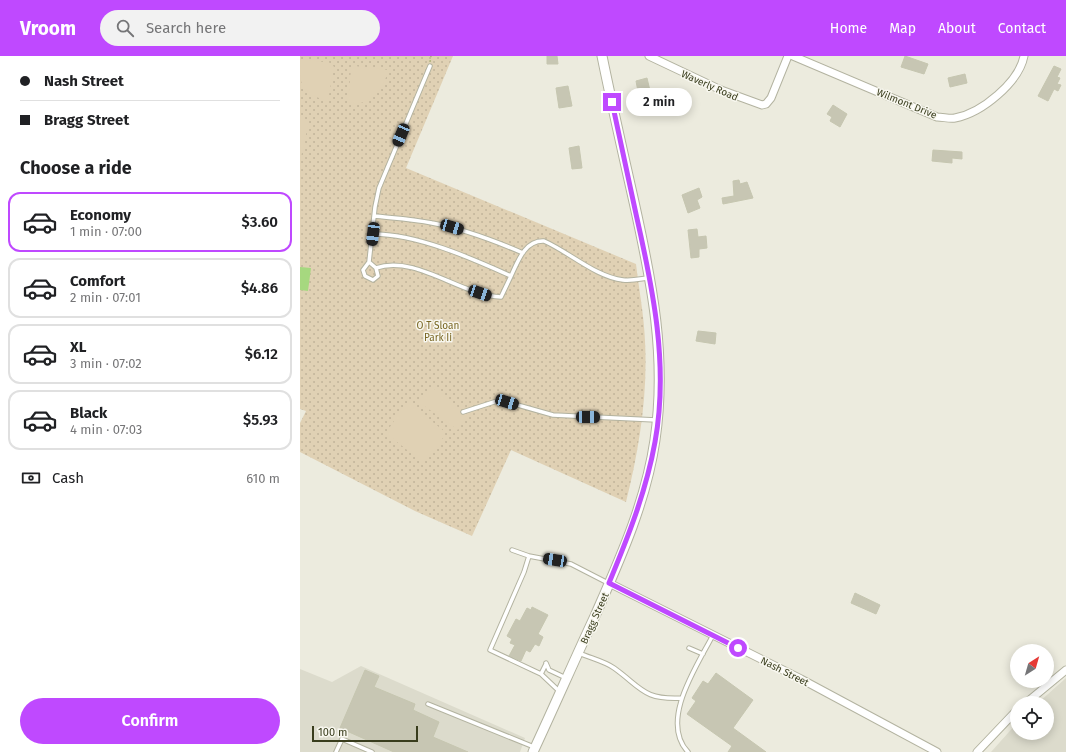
<!DOCTYPE html>
<html lang="en">
<head>
<meta charset="utf-8">
<style>
  body { margin:0; font-family:"Fira Sans",sans-serif; background:#f2f2f2; color:#202124; height:100vh; display:flex; flex-direction:column; font-size:15px; white-space:nowrap }
  * { box-sizing:border-box; margin:0 }
  p { font-size:13px; color:#757577 }
  .icon { flex:none; width:22px; height:22px; fill:none; stroke:currentColor; stroke-width:2; stroke-linecap:round; stroke-linejoin:round }
  .map { position:relative; flex:1; overflow:hidden }
  .panel { display:flex; flex-direction:column; background:#fff; width:300px }
  .panel>* { flex:none }
  .guide { display:grid; align-content:center; height:88px; padding:0 20px; background:#fff }
  .needle { width:26px; rotate:37deg }
  .fabs { position:absolute; left:710px; top:588px; display:grid; gap:8px }
  .fabs a { display:grid; place-items:center; width:44px; height:44px; border-radius:50%; background:#fff; box-shadow:0 2px 10px #0003; font-size:20px }
  .scale { position:absolute; left:12px; bottom:10px; width:106px; box-sizing:border-box; padding-left:4px; border:2px solid #393d1d; border-top:0; font-size:11px; line-height:14px; white-space:nowrap; color:#393d1d; -webkit-text-stroke:3px #f8f7ef; paint-order:stroke }
  .end { position:absolute; width:18px; height:18px; margin:-9px; border:5px solid #bf49ff; background:#fff; box-shadow:0 0 0 2px #fff }
  .from { border-radius:50% }
  .bubble { position:absolute; height:28px; border-radius:14px; background:#fff; box-shadow:0 2px 10px #0003; font-size:13px; font-weight:600; line-height:28px; text-align:center }
  .car { position:absolute; width:12px; height:24px; margin:-12px -6px; border-radius:5px; box-shadow:0 0 3px 1px #0007; background:linear-gradient(#222 24%,#8ab4d8 0 40%,#222 0 76%,#8ab4d8 0 86%,#222 0) }
  .guide b { display:flex; align-items:center; gap:14px; height:38px; font-size:15px }
  .guide b+b { border-top:1px solid #e0e0e0 }
  .guide i { width:10px; height:10px; background:#202124 }
  ul { padding:0; list-style:none }
  li { display:flex; align-items:center; gap:12px; height:60px; margin:0 8px 6px; padding:0 12px; border:2px solid #e0e0e0; border-radius:12px }
  li div { flex:1 }
  li b { display:block; font-size:15px }
  li em { font-style:normal; font-weight:600 }
  li.active { border-color:#bf49ff }
  li>.icon { width:36px; height:36px; stroke-width:1.5 }
  h2 { padding:0 20px; font-size:18px; line-height:48px }
  .pay { display:flex; align-items:center; gap:10px; height:44px; padding:0 20px; font-size:15px }
  .pay p { margin-inline-start:auto }
  .primary-button { display:flex; gap:8px; margin-top:auto; padding:8px 20px }
  .primary-button a { flex:1; height:46px; border-radius:24px; background:#bf49ff; color:#fff; font-size:16px; font-weight:600; line-height:46px; text-align:center }
  header { display:flex; align-items:center; gap:24px; box-sizing:border-box; height:56px; padding:0 20px; background:#bf49ff; color:#fff }
  header strong { font-size:19px }
  nav { display:flex; gap:22px; margin-inline-start:auto; font-size:14px }
  .search { width:280px; height:36px; background:#f2f2f2; display:flex; align-items:center; gap:10px; box-sizing:border-box; padding:0 14px; border-radius:22px; color:#757577; font-size:15px }
  main { display:flex; flex:1; min-height:0 }
  .map>svg:first-child { display:block }
</style>
</head>
<body>
<header>
<strong>Vroom</strong>
<div class="search"><svg class="icon" aria-label="search" viewBox="0 0 24 24"><circle cx="10" cy="10" r="6"/><path d="M15 15l6 6"/></svg>Search here</div>
<nav><a>Home</a><a>Map</a><a>About</a><a>Contact</a></nav>
</header>
<main>
<section class="panel">
<div class="guide">
<b><i class="from"></i>Nash Street</b>
<b><i></i>Bragg Street</b>
</div>
<h2>Choose a ride</h2>
<ul>
<li class="active"><svg class="icon" aria-label="car" viewBox="0 0 24 24"><path d="M5 17H2v-5l4-1 3-4h7l3 4 3 1v5h-3M9 17h6M6 11h13"/><circle cx="7" cy="17" r="2"/><circle cx="17" cy="17" r="2"/></svg><div><b>Economy</b><p>1 min · 07:00</p></div><em>$3.60</em></li>
<li><svg class="icon" aria-label="car" viewBox="0 0 24 24"><path d="M5 17H2v-5l4-1 3-4h7l3 4 3 1v5h-3M9 17h6M6 11h13"/><circle cx="7" cy="17" r="2"/><circle cx="17" cy="17" r="2"/></svg><div><b>Comfort</b><p>2 min · 07:01</p></div><em>$4.86</em></li>
<li><svg class="icon" aria-label="car" viewBox="0 0 24 24"><path d="M5 17H2v-5l4-1 3-4h7l3 4 3 1v5h-3M9 17h6M6 11h13"/><circle cx="7" cy="17" r="2"/><circle cx="17" cy="17" r="2"/></svg><div><b>XL</b><p>3 min · 07:02</p></div><em>$6.12</em></li>
<li><svg class="icon" aria-label="car" viewBox="0 0 24 24"><path d="M5 17H2v-5l4-1 3-4h7l3 4 3 1v5h-3M9 17h6M6 11h13"/><circle cx="7" cy="17" r="2"/><circle cx="17" cy="17" r="2"/></svg><div><b>Black</b><p>4 min · 07:03</p></div><em>$5.93</em></li>
</ul>
<div class="pay"><svg class="icon" aria-label="cash" viewBox="0 0 24 24"><path d="M3 7h18v10H3z"/><circle cx="12" cy="12" r="2"/></svg>Cash<p>610 m</p></div>
<div class="primary-button"><a>Confirm</a></div>
</section>
<div class="map">
<svg width="766" height="696" viewBox="0 0 766 696">
  <defs>
    <pattern id="green-dots" width="8" height="8" patternUnits="userSpaceOnUse"><rect width="8" height="8" fill="#e0d1b4"/><path d="M2 2h.1M6 6h.1" fill="none" stroke="#c1b49a" stroke-width="1.8" stroke-linecap="round"/></pattern>
  </defs>
  <rect width="100%" height="100%" fill="#ecebde"/>
  <path fill="#dcdbcc" d="M61,610L225,682L220,696H0V613L32,626Z
    M766,622V696H691L717,667V677H747V647H738Z"/>
  <path fill="url(#green-dots)" d="M0,0H153L106,112L336,208C339,234 344,259 345,285C348,339 339,394 326,446L211,394L172,480L115,455L0,396V367L6,355L0,353Z"/>
  <path fill="#e0d1b4" d="M0,3L31,7L34,11L28,44C18,44 4,35 1,25C0,19 0,10 0,3Z
    M54,10L88,14C84,33 70,52 48,46L51,13Z
    M0,63L9,65L0,105Z
    M129,332H133L168,359L158,374L120,347V345Z
    M106,348H110L144,375L145,379L126,405H121L87,378V375Z"/>
  <path fill="#a6d87f" d="M0,211L11,212L8,235L0,234Z"/>
  <path fill="#c7c6b3" stroke="#c6c6b0" d="M247,0H257L258,8H247Z
    M605,0L628,8L624,18L601,11Z
    M754,10L761,13L757,21L760,22L757,28L761,29L758,35L754,33L748,45L738,40Z
    M665,18L667,27L650,31L648,22Z
    M347,22L351,39L339,41L336,25Z
    M268,30L272,50L259,52L256,32Z
    M533,49L547,58L540,71L530,65L532,61L527,58Z
    M279,90L282,112L272,113L269,92Z
    M633,94L662,96V103L652,102V107L632,105Z
    M439,124L440,128L447,126L453,142L423,148L422,142L434,140L433,125Z
    M399,132L402,141L397,144L400,152L388,157L382,139Z
    M397,173L398,181L406,180L407,192L399,193V201L391,202L388,174Z
    M398,275L416,277L415,288L396,285Z
    M555,537L580,549L576,558L551,547Z
    M232,551L248,559L238,578L243,581L239,590L235,588L230,596L226,594L221,605L209,600L215,589L210,587L212,583L207,580L216,563L220,565L227,552L231,554Z
    M65,614L79,620L74,631L115,648L113,654L139,666L133,681L168,696H94L40,672Z
    M416,617L453,644L433,672L466,696H428L432,690L387,658L396,645L392,642L403,625L408,628Z"/>
  <g fill="none" stroke-linecap="round" stroke-linejoin="round">
    <g stroke="#b3b3a0" stroke-width="5.5">
      <path id="service" d="M74,160C93,162 113,163 132,167C164,173 193,184 223,197
        M73,178C117,178 171,202 211,220C218,205 225,184 244,185C269,196 296,221 323,224C332,225 340,223 348,222
        M69,206L76,212L78,220L73,224L65,220L63,214L69,206L75,151L79,132L130,10
        M76,212C115,198 162,240 201,241L211,220
        M163,356L197,345L207,346L253,359L356,364
        M212,494L229,500L271,508L308,527
        M229,500L224,516L190,594L241,618L259,635
        M389,592L403,598
        M279,597C290,602 304,605 314,612C342,632 343,644 382,642
        M246,607L249,614L266,622
        M241,618L246,608
        M128,648L234,691
        M36,696L42,683L72,696
        M388,696C359,665 397,610 413,579"/>
    </g>
    <g stroke="#b3b3a0" stroke-width="9">
      <path id="minor" d="M349,0L421,34L462,49L466,48L471,42L488,0
        M493,0L637,61C643,61 650,63 655,62C682,57 719,26 724,0
        M309,527L501,623L637,696
        M726,647L766,614
        M677,696L717,654"/>
    </g>
    <g stroke="#b3b3a0" stroke-width="11">
      <path id="tertiary" d="M233,696C254,651 274,605 295,560C320,503 346,446 355,384C367,301 352,227 334,146C323,97 312,49 302,0"/>
    </g>
    <path stroke="#aeb37a" stroke-width="1.5" stroke-dasharray="2 3" stroke-linecap="butt" d="M130,6L131,0"/>
    <use href="#service" stroke="#fff" stroke-width="3.5"/>
    <use href="#minor" stroke="#fff" stroke-width="7"/>
    <use href="#tertiary" stroke="#fff" stroke-width="9"/>
  </g>
  <g fill="none" stroke-linecap="round" stroke-linejoin="round">
    <path stroke="#bf49ff" stroke-width="5" d="M312,46C320,83 328,121 336,158C353,233 369,310 355,386C346,436 328,481 309,527L438,592"/>
  </g>
  <g text-anchor="middle" stroke-width="3" stroke-linejoin="round" paint-order="stroke">
    <g font-size="10" fill="#393d1d" stroke="#f8f7ef">
      <text transform="translate(410 29) rotate(24)" y="4">Waverly Road</text>
      <text transform="translate(607 47) rotate(22)" y="4">Wilmont Drive</text>
      <text transform="translate(294 562) rotate(-66)" y="4">Bragg Street</text>
      <text transform="translate(485 615) rotate(27)" y="4">Nash Street</text>
    </g>
    <g font-size="10" fill="#796723" stroke="#f8f7ef">
      <text x="138" y="273">O T Sloan<tspan x="138" dy="12">Park Ii</tspan></text>
    </g>
  </g>
</svg>
<div class="fabs">
<a><svg class="needle" viewBox="-14 -14 28 28"><path d="M0-13l5 13h-10z" fill="#e53935"/><path d="M0 13l5-13h-10z" fill="#757577"/></svg></a>
<a><svg class="icon" aria-label="locate" viewBox="0 0 24 24"><circle cx="12" cy="12" r="6"/><path d="M12 2v4M12 18v4M2 12h4M18 12h4"/></svg></a>
</div>
<div class="scale">100 m</div>
<i class="end from" style="left:438px;top:592px"></i>
<i class="end" style="left:312px;top:46px"></i>
<div class="bubble" style="left:326px;top:32px;width:66px">2 min</div>
<i class="car" style="left:101px;top:79px;rotate:203deg"></i>
<i class="car" style="left:152px;top:171px;rotate:106deg"></i>
<i class="car" style="left:73px;top:178px;rotate:187deg"></i>
<i class="car" style="left:180px;top:237px;rotate:109deg"></i>
<i class="car" style="left:207px;top:346px;rotate:107deg"></i>
<i class="car" style="left:288px;top:361px;rotate:91deg"></i>
<i class="car" style="left:255px;top:504px;rotate:279deg"></i>
</div>
</main>
</body>
</html>
